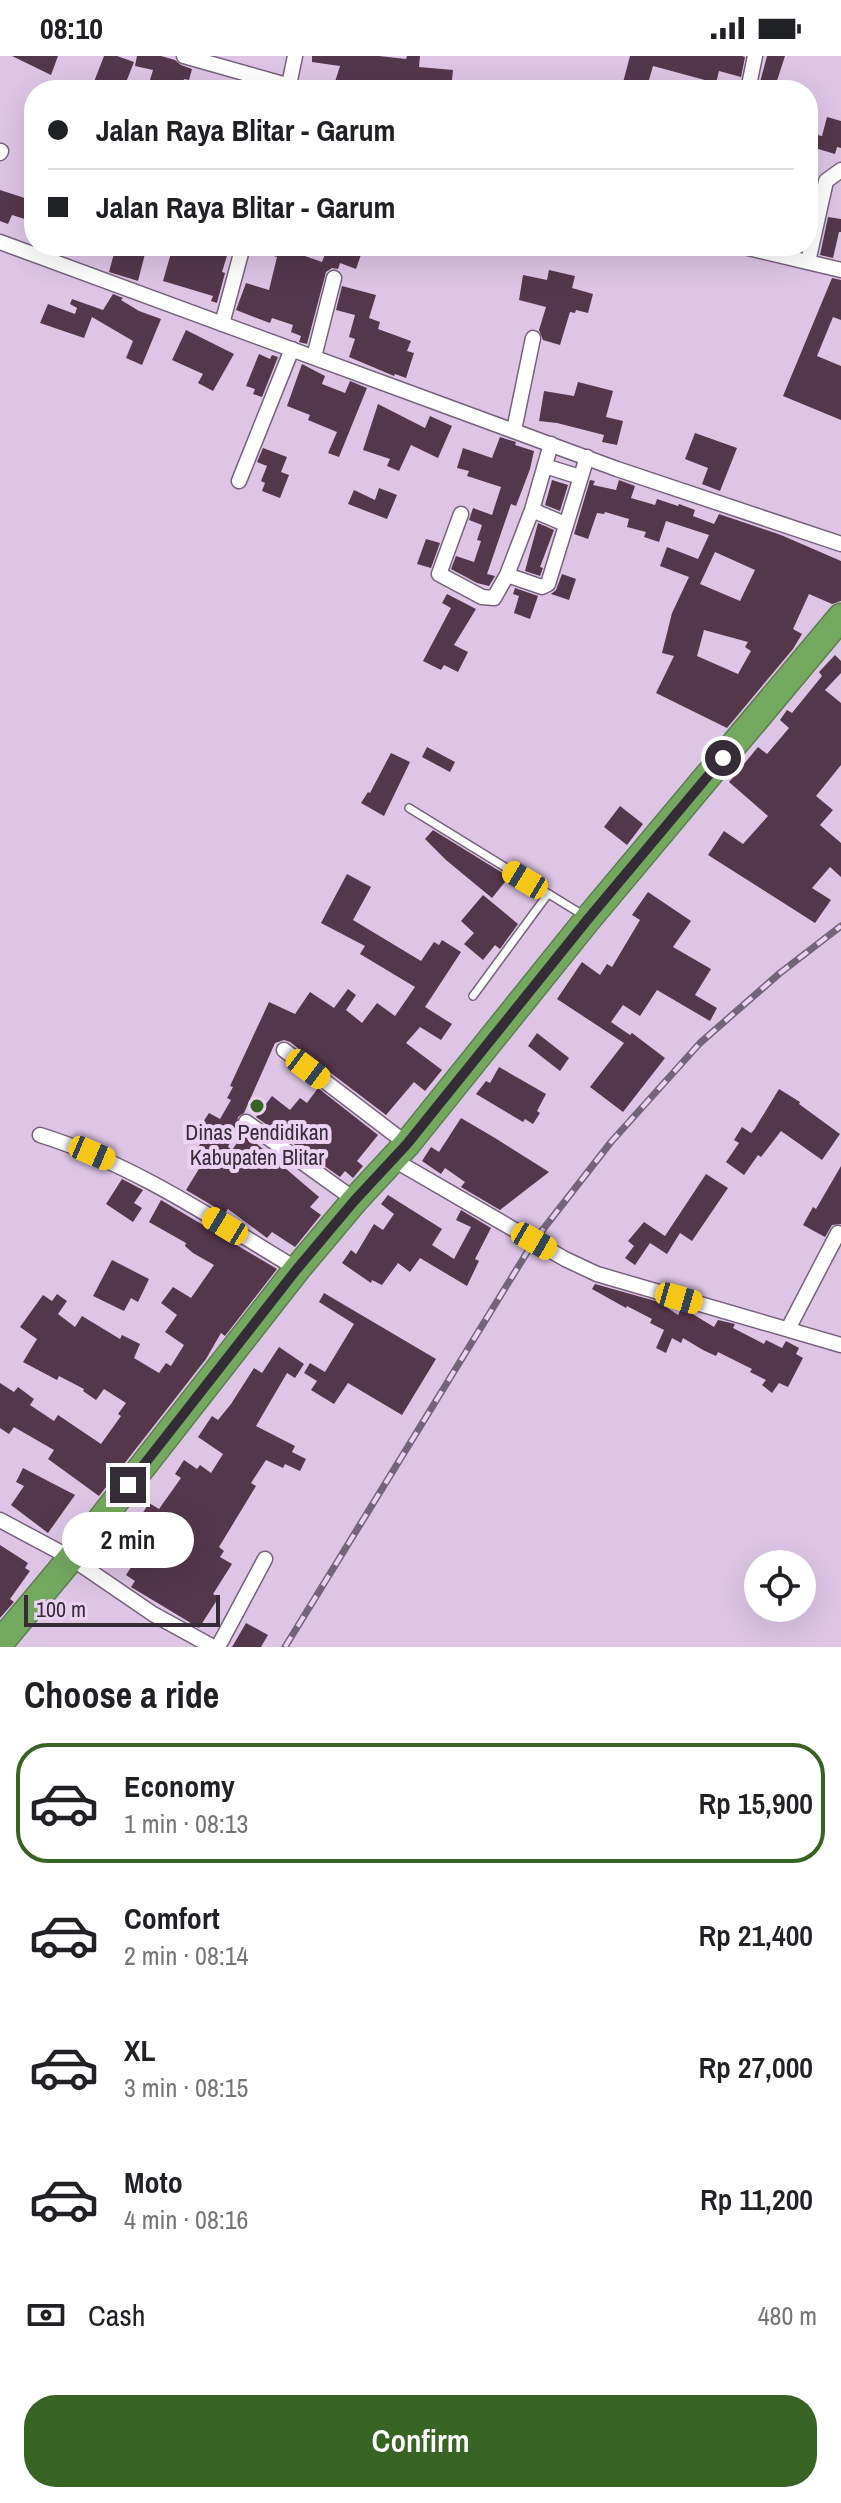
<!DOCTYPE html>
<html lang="en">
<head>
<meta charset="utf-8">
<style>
  body { margin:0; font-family:"Archivo Narrow",sans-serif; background:#f2f2f2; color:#202124; height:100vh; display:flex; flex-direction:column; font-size:30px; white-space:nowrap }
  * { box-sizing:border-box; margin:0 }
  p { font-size:26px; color:#757577 }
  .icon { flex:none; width:44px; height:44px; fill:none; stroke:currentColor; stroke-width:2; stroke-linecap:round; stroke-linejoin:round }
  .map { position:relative; height:1591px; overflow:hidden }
  .panel { display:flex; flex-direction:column; background:#fff; flex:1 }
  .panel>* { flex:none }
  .hud { position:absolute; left:24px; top:24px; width:794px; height:176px; border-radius:32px; box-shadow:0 8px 32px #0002; display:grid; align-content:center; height:176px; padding:0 24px; background:#fff }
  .tools { position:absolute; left:744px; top:1494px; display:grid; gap:16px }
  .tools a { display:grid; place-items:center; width:72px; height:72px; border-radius:50%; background:#fff; box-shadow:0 8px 32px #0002; font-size:40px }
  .scale { position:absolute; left:24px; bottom:20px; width:196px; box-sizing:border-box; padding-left:8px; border:4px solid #352c38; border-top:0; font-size:22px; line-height:28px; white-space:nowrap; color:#352c38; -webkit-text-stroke:6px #ebd2f4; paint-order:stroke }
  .end { position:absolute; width:36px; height:36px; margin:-18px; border:10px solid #352c38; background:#fff; box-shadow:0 0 0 4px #fff }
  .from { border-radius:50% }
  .bubble { position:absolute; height:56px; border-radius:28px; background:#fff; box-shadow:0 8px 32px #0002; font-size:26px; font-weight:600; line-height:56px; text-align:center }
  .car { position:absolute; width:24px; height:48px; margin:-24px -12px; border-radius:10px; box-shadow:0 0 6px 2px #0007; background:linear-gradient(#f5c518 24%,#345 0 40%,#f5c518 0 76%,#345 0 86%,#f5c518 0) }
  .hud b { display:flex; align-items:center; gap:28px; height:76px; font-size:30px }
  .hud b+b { border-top:2px solid #e0e0e0 }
  .hud i { width:20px; height:20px; background:#202124 }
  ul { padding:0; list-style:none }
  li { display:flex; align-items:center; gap:24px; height:120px; margin:0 16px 12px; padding:0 8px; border:4px solid transparent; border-radius:32px }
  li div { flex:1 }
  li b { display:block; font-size:30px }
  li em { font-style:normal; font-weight:600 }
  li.selected { border-color:#376423 }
  li>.icon { width:72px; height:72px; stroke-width:1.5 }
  h2 { padding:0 24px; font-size:36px; line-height:96px }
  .pay { display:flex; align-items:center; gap:20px; height:88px; padding:0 24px; font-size:30px }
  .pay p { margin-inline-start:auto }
  .action { display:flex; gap:16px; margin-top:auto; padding:16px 24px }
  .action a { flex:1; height:92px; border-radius:32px; background:#376423; color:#fff; font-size:32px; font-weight:600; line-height:92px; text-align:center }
  .status { display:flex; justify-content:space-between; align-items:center; height:56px; padding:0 40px; background:#fff; direction:ltr }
  .status svg { height:22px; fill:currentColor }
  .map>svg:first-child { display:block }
</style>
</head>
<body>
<div class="status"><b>08:10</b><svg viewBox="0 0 49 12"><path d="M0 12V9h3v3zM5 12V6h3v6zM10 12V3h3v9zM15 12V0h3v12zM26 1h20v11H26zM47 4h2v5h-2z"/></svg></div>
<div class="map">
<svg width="841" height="1591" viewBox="0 0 841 1591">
  <rect width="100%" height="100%" fill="#dec5e6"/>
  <path fill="#55374c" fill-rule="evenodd" d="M12,0H58L51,19Z
    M104,0H117L134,6L123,34H100L92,31Z
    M137,0H161L175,4L181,9L192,13L189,24L184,23L181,34H147L153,14L135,10Z
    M312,0H379L406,3L407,0H420L419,11L453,14L451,34H339L333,32L340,10L312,6Z
    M630,0H742L745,1L741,21L719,15L716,27L653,10L646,34H621Z
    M767,0H785L774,34H758Z
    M827,61L841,65V92L837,91L835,98L808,90V77L822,80Z
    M0,134L34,145V166L12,159L8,168L0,165Z
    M828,161L841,163V176H839L833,202L820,199Z
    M116,190H147L138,225L109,216Z
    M173,190H230L222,216L225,217L217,247L211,245L213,240L163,225Z
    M253,190H289L288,194L322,206L328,190H364L356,213L340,207L338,213L332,212L326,216L307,288L299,286L301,280L291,276L293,269L272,262L270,267L236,254L246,227L269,234L277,201L252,194Z
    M549,214L575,220L572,232L593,238L588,257L576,254L575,257L570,256L560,289L543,284L539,274L546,251L519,244L523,219L547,224Z
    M832,222L841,224V264L833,261L817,300L841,310V364L783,340Z
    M342,230L376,239L369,262L380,266L378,273L411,285L407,295L414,297L406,322L395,318L394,320L349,301L355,283L349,281L355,259L336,254Z
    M113,238L123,242L121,244L139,255L161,263L142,309L126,302L133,285L92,261L84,282L40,267L48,248L75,258L77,252L70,248L72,243L103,254Z
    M186,274L234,298L213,335L198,327L203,318L172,304Z
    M259,298L270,303L272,299L278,301L262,341L253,338L255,333L246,330Z
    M302,308L325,320L322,328L345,337L350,325L367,332L339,401L328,397L337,376L308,364L310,359L287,350Z
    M578,326L613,335L606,361L623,365L617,389L602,386L604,379L557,367L539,365L544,335L574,340Z
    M378,348L425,372L430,360L452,370L438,402L411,389L399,415L387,410L390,403L363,394Z
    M695,377L737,392L720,435L702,428L708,412L685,403Z
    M500,381L516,386L515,389L534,395L530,413L516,450L511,448L487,518L495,520L489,530L477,527L451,513L456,500L474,506L481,485L477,484L482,469L469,464L473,452L492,459L501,431L467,420L469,415L457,412L463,392L492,402Z
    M263,392L287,401L281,416L289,419L280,442L262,435L265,427L261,425L267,410L257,406Z
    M552,424L568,429L560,455L545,449Z
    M590,424L595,425L593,429L616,434L619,424L635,430L631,442L655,449L657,443L678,450L679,448L695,454L693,460L714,468L719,458L781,479L841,505V545L832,548L809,538L793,573L802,578L793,593L727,672L656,637L674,600L662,597L672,557L689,521L660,510L667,491L698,503L709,479L666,465L659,486L644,481L646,476L627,471L629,463L605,456L604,458L597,457L588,483L574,478ZM715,496L755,514L740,545L700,528ZM704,574L748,586L745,591L751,595L738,618L697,600Z
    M379,432L397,439L387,463L348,448L354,434L375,444Z
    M538,467L554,474L540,511L543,512L540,520L525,515Z
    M426,483L440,487L431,512L417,508Z
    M562,518L576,523L569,544L551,538L556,534Z
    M515,532L538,540L530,563L514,557L519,540L513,538Z
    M447,538L476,553L454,589L468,596L458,616L444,609L441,614L423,605L451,552L442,547Z
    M835,599L841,605V617L825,634L841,647V709L816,740L833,754L820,769L841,787V821L830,811L812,832L831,844L815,867L708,799L724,775L743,788L768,760L729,726L758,691L767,698L789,672L780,664L787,654L792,657L822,620L819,616Z
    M427,691L455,706L450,716L422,701Z
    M391,697L410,706L384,760L361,747L368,736L370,737Z
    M620,750L643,768L627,789L604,771Z
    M433,774L509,821L492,842L446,804L425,783Z
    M347,818L371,831L353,864L421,905L434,886L439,889L442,884L461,896L425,951L452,968L441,984L420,971L406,987L442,1014L425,1035L414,1026L386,1059L290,986L284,984L275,987L244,1057L238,1061L237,1070L228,1091L232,1094L244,1077L319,1141L310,1151L321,1159L295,1191L272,1176L267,1182L228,1153L225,1157L186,1134L202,1108L192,1103L208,1073L201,1069L209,1057L220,1063L231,1044L227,1042L233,1031L230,1030L269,946L295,958L310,936L334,952L348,933L356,939L346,954L362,967L377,947L395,960L415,931L360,898L365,890L321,867Z
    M648,836L691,865L673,891L711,913L695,939L717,952L710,965L657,934L640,960L623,949L611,966L630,979L632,977L665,1002L623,1056L590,1031L624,987L557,943L582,906L600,919L607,908L612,911L640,864L632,859Z
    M483,839L518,868L500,893L495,889L483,904L464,888L474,877L461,865Z
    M537,977L569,1002L560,1015L528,990Z
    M499,1011L546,1038L537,1055L540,1057L533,1068L525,1063L523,1066L476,1038L486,1025L490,1027Z
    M318,1032L378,1079L357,1105L363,1110L353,1122L345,1115L340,1121L256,1061L272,1040L290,1054L300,1042L307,1047Z
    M779,1033L800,1046L799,1048L840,1078L822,1104L781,1075L761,1101L758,1099L744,1119L726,1106L739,1087L734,1084L742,1071L751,1077L754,1074Z
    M461,1062L495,1082L549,1116L500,1154L461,1131L465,1126L445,1112L441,1118L422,1105L431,1091L439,1096Z
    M841,1110V1168L832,1169L825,1181L803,1169L813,1151L816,1153Z
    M706,1118L728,1132L692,1185L680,1177L667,1198L650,1187L635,1209L625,1202L634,1190L628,1185L644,1166L665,1180Z
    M122,1123L143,1134L134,1147L142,1152L133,1166L106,1148Z
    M388,1139L442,1173L432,1189L454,1203L471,1171L456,1164L461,1154L491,1172L475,1203L479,1205L467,1230L420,1202L410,1216L398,1207L382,1229L372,1224L371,1227L342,1207L351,1194L356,1198L374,1168L383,1174L394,1158L381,1148Z
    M161,1144L277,1213L225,1280L221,1277L206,1303L99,1440L48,1403L54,1394L14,1371L9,1378L0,1372V1327L14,1336L18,1331L34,1343L30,1349L54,1365L58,1359L101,1388L121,1360L118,1358L126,1347L104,1333L96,1344L83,1335L84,1333L59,1320L57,1324L23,1306L37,1283L20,1271L43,1239L52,1245L57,1238L67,1245L58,1258L75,1271L82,1260L120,1283L122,1279L140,1288L134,1302L159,1317L166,1307L171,1310L184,1289L165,1276L177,1259L161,1247L173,1231L191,1242L214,1209L193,1197L185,1190L186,1187L149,1166Z
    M112,1204L149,1223L138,1246L131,1242L124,1255L93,1240Z
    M595,1228L659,1246L678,1259L681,1253L686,1254L714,1271L718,1264L735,1268L733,1272L764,1288L766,1284L782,1292L786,1285L799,1292L796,1298L803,1302L788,1331L779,1327L772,1337L762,1329L766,1324L750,1316L752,1313L718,1296L716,1300L703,1294L683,1282L681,1287L672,1282L666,1297L656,1292L664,1274L650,1267L652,1263L627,1250L626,1252L592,1233Z
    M324,1237L436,1303L402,1359L348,1327L334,1348L311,1334L317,1325L304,1317L310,1307L325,1316L354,1268L319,1246Z
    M279,1291L304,1308L295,1322L287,1317L256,1370L295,1390L292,1396L306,1403L300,1415L285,1408L283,1412L266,1404L251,1427L256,1430L219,1491L224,1495L220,1501L232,1508L213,1538L219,1541L199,1572L131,1531L135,1525L126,1519L148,1485L124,1469L130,1461L137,1466L149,1447L159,1453L181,1422L175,1418L184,1404L197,1413L200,1409L211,1417L223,1398L198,1381L212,1360L218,1364L231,1348L254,1312L262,1317Z
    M23,1412L75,1439L48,1477L11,1449L24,1430L16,1426Z
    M0,1489L28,1507L25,1512L30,1515L10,1543L14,1546L0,1562Z
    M246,1567L268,1579L261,1591H232Z"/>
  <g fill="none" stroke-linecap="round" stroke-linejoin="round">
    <g stroke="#77617f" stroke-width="10">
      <path id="lane" d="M409,752L583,859
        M473,940L548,838"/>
    </g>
    <g stroke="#77617f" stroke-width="17">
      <path id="street" d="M184,0L290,30
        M288,34L295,0
        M748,34L755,0
        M0,97L1,95
        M0,186L617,413L841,488
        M740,190L841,214
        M808,206L826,125L841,114
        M222,268L243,190
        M314,301L334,222
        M514,374L533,282
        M545,410L580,421
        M239,425L292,293
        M532,454L565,468
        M461,458L439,518L482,541L494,542L507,519L532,454L551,388
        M507,519L542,531L548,528L587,401
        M284,994L407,1088
        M246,1066L355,1144
        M40,1079C133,1108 214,1163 297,1213
        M394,1104L565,1203L597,1218L841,1289
        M788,1273L838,1177
        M0,1464L71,1502L153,1558L213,1591
        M218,1591L265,1503"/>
    </g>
    <g stroke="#5d7d51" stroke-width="29">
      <path id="highway" d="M0,1587L71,1502L297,1213L355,1144L407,1088L588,863L841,561"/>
    </g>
    <use href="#lane" stroke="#fff" stroke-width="7"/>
    <use href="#street" stroke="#fff" stroke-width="14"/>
    <use href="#highway" stroke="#73a95f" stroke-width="26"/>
    <g stroke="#736578" stroke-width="7">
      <path id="rail" d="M285,1591L534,1185L611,1086L700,987L780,917L841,870"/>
    </g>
    <use href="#rail" stroke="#ebd2f4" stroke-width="4" stroke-dasharray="12" stroke-linecap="butt"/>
  </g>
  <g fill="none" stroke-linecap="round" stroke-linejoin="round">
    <path stroke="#352c38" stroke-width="10" d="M128,1429L297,1213L355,1144L407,1088L588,863L723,702"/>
  </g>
  <circle fill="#376423" stroke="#ebd2f4" stroke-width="3" cx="257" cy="1050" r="8"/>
  <g text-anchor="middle" stroke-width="8" stroke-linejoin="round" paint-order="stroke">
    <g font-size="22" fill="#352c38" stroke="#ebd2f4">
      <text x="257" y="1084">Dinas Pendidikan<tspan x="257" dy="25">Kabupaten Blitar</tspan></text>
    </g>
  </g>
</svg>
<div class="tools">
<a><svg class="icon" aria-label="locate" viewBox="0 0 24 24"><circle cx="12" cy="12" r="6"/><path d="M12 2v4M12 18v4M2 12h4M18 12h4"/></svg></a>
</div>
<div class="scale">100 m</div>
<i class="end from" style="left:723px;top:702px"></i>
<i class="end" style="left:128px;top:1429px"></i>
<div class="bubble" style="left:62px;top:1456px;width:132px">2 min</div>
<i class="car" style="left:525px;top:824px;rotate:301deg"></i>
<i class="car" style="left:308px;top:1013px;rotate:127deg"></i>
<i class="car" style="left:92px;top:1097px;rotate:113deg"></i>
<i class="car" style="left:225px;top:1170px;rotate:301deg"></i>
<i class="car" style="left:534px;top:1185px;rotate:120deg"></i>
<i class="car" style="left:679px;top:1242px;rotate:106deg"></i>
<div class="hud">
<b><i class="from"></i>Jalan Raya Blitar - Garum</b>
<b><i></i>Jalan Raya Blitar - Garum</b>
</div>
</div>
<section class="panel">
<h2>Choose a ride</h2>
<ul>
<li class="selected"><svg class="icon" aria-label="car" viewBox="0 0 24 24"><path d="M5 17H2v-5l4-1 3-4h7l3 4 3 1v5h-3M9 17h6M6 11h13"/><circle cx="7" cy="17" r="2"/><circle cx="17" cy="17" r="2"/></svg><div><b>Economy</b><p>1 min · 08:13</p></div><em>Rp 15,900</em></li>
<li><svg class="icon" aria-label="car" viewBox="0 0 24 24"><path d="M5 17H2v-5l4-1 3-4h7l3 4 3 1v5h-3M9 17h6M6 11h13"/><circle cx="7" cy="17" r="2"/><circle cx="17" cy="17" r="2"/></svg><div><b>Comfort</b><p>2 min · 08:14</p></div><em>Rp 21,400</em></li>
<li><svg class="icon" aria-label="car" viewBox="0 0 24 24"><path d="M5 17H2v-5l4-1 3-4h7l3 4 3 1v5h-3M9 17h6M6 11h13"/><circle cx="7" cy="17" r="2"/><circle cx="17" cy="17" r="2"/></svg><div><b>XL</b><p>3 min · 08:15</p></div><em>Rp 27,000</em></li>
<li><svg class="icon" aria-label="car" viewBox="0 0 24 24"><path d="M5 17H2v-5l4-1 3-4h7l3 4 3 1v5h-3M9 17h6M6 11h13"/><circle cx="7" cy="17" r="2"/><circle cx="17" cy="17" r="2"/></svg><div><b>Moto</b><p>4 min · 08:16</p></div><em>Rp 11,200</em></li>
</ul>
<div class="pay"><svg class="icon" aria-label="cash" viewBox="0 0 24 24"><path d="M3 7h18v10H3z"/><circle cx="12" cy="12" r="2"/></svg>Cash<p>480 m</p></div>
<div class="action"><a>Confirm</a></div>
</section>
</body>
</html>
